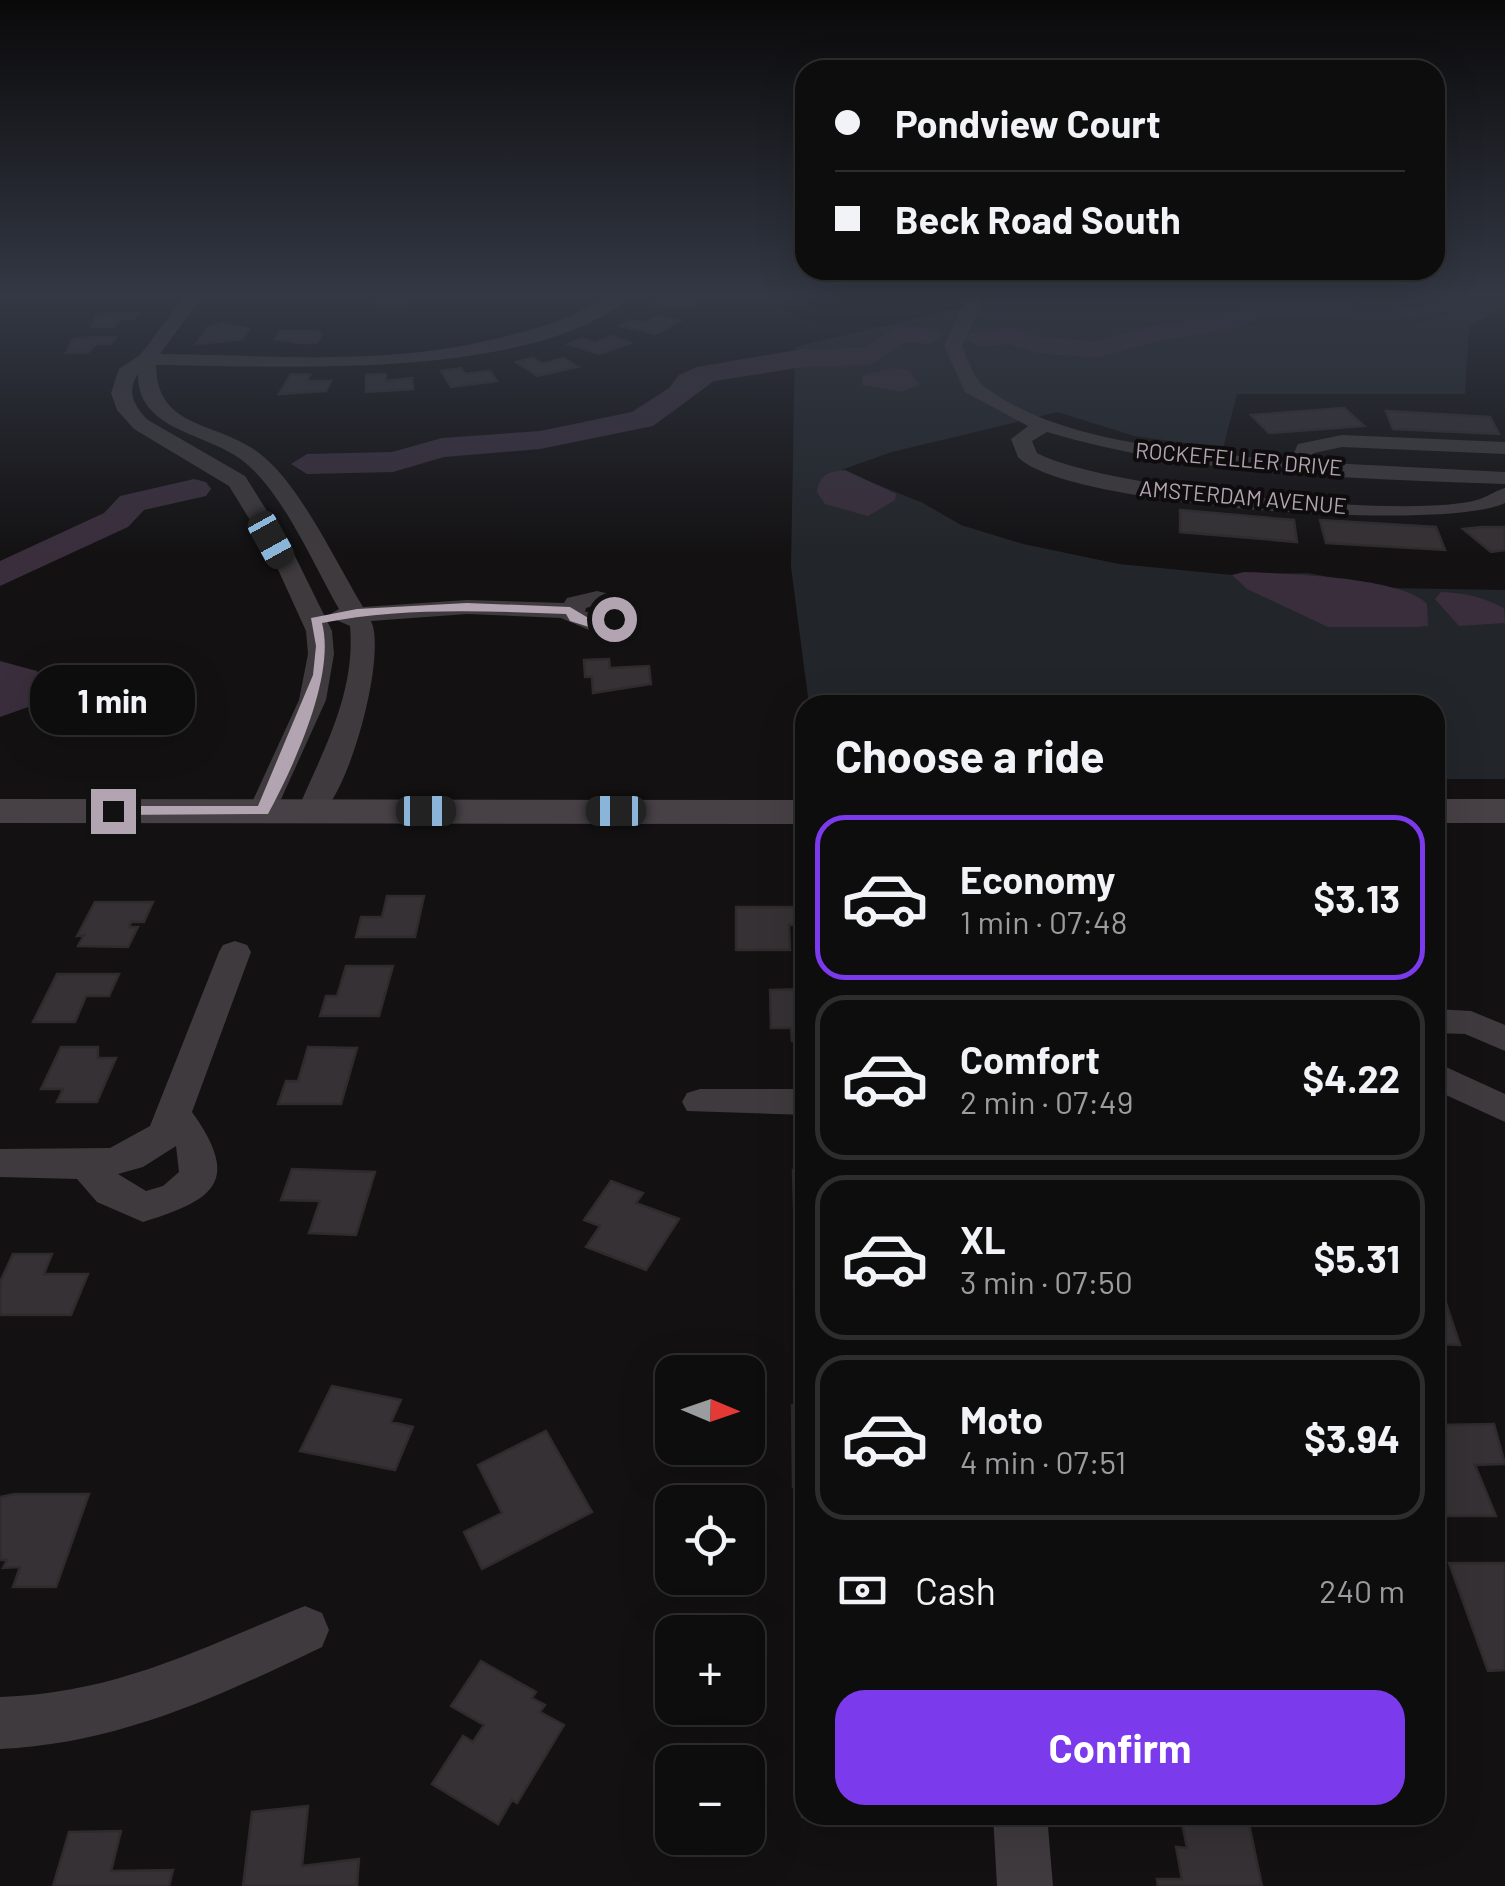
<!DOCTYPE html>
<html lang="en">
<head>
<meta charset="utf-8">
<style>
  body { margin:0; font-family:Barlow,sans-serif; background:#1c1b1c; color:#f1f3f6; height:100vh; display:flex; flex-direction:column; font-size:38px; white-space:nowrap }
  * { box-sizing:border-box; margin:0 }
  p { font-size:32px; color:#9b9c9e }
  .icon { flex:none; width:55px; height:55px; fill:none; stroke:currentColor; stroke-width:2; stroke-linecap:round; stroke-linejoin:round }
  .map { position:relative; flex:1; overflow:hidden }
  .drawer { position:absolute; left:795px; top:695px; width:650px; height:1130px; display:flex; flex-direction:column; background:#0e0d0e; border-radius:30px; box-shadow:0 10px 40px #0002,0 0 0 2px #2e2d2e }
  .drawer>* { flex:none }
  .hud { position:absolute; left:795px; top:60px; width:650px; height:220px; border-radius:30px; box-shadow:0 10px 40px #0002,0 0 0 2px #2e2d2e; display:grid; align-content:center; height:220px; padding:0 40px; background:#0e0d0e }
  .needle { width:65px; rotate:92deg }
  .fabs { position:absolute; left:655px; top:1355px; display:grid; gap:20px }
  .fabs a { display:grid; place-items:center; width:110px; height:110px; border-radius:20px; background:#0e0d0e; box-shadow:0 10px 40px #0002,0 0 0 2px #2e2d2e; font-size:50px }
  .end { position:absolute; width:45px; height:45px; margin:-22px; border:12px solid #b2a4b1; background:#111; box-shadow:0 0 0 5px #111 }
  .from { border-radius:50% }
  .bubble { position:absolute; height:70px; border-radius:30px; background:#0e0d0e; box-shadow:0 10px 40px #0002,0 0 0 2px #2e2d2e; font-size:32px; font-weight:700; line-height:70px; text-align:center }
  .car { position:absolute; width:30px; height:60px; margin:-30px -15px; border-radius:12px; box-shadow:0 0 8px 2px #0007; background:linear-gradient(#222 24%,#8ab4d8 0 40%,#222 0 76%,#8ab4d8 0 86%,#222 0) }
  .hud b { display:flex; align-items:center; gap:35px; height:95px; font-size:38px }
  .hud b+b { border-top:2px solid #2e2d2e }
  .hud i { width:25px; height:25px; background:#f1f3f6 }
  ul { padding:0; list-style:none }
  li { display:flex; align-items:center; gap:30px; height:165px; margin:0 20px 15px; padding:0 20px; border:5px solid #2e2d2e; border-radius:30px }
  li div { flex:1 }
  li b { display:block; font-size:38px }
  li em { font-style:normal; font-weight:700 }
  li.active { border-color:#7c3aed }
  li>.icon { width:90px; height:90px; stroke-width:1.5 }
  h2 { padding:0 40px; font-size:45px; line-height:120px }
  .pay { display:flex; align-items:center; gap:25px; height:110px; padding:0 40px; font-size:38px }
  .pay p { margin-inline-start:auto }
  .action { display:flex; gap:20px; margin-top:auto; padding:20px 40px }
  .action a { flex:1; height:115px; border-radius:30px; background:#7c3aed; color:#fff; font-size:40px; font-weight:700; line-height:115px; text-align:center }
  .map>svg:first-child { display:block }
</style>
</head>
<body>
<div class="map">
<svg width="1505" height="1886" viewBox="0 0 1505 1886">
  <rect width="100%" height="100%" fill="#131112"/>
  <path fill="#22262a" d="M1029,292H1505V305L1469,327L1465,394H1237L1223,448L1134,436L1058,412L892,452L841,470L923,503L961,525L1023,544L1119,564L1232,575L1308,573L1385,588L1505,590V779H1435V705H809L791,567L795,347Z"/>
  <path fill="#3a2e3c" d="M1405,292H1486L1488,295L1414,320L1393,311Z
    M894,368L909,370L920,384L902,392L862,385V375Z
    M845,470L896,494L895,500L868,516L825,504L817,492C820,474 828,472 845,470Z
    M1244,572C1282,573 1404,577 1427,604L1428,626L1416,627H1328L1247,589L1232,575Z
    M1441,592C1466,593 1482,597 1504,608L1505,623L1459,626L1435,599Z
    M0,661L37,671L41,686L31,706L0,717Z"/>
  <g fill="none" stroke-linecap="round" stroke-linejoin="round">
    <path fill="#3a2e3c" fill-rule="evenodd" d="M1333,292H1359L1348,316L1269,315L1232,329L1158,341L1096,358L1038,353L1008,344L980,347L966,339L970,333L1010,327L1042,337L1095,341L1155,325L1217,316L1266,299L1329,302Z
      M899,325L939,330L943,336L929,344L905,342L871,365L803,367L714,381L653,426L540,449L444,457L393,472L307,474L291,464L307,454L392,452L442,438L540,431L632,412L669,388L679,375L697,367L803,349L864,348Z
      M194,479L206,482L211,489L206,496L144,510L128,527L0,586V561L104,513L120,496Z"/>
  </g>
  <path fill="#353134" stroke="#2f2b2d" stroke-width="2.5" d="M373,292H390L388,296L410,295L405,305L373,304L377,296H371Z
    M682,292L704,298L694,308L653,304L660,299L671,301Z
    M116,313H139L134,319H120L113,327H91L97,315Z
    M657,316L680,321L656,334L620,326L630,320L645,323Z
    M222,323L249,329L242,339L196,344L208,327Z
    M280,331H317L322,334L317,343H299L275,339Z
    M612,336L631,343L599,354L568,344L582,338L595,343Z
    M92,337H116L111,344H96L89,352L66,353L73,339Z
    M533,358L542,364L564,358L578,367L537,376L516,362Z
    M461,368L465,374L490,371L497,381L451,387L441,371Z
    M291,374L310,375L306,381H331L326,391L279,394Z
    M386,374V381L412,378L413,389L366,392V375Z
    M1344,408L1364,426L1269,433L1251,415Z
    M1386,411L1490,417L1499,434L1393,429Z
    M1180,510L1294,520L1297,542L1180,532Z
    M1320,520L1436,527L1445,550L1326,543Z
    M1482,527H1505V550L1491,552L1463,529Z
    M609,659L610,668L649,666L651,684L593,693L592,677H585L584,660Z
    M387,896H424L415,937H356L361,917H382Z
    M95,902H153L144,922H131L129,927H138L128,947L78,946L84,935L77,936Z
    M736,907H805V925H789L790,950H736Z
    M346,966H393L379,1016H320L326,996H337Z
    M57,974H119L109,996H86L75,1022H33Z
    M805,989V1041H792L791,1028H771L770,990Z
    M61,1047H98V1058H116L97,1102H57L63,1089H41Z
    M308,1047L357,1048L341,1104H278L286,1081H298Z
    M292,1169L375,1172L356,1235L309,1233L320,1201L281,1200Z
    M793,1170H805V1238H795Z
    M611,1181L643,1193L636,1203L679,1219L646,1270L586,1247L600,1226L584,1220Z
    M13,1254H52L44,1274H88L71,1315H0V1282Z
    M794,1281H805V1352H795Z
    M1435,1303H1446L1460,1345L1435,1344Z
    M332,1386L401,1400L391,1422L413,1427L395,1470L300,1451Z
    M792,1405H805V1487H793Z
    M1494,1424L1505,1464L1475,1465L1496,1516H1435V1425Z
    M546,1431L592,1512L482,1569L464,1532L502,1513L478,1465Z
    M14,1494H89L56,1587H13L20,1567L3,1568L7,1560H0V1497Z
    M796,1546H805V1642H798Z
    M1449,1563H1505V1670L1488,1671Z
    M481,1661L536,1692L532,1698L545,1705L540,1712L564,1725L517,1803L512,1800L498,1824L432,1784L463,1736L473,1742L484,1725L451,1706Z
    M800,1705H805V1815L868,1818L802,1817Z
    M308,1806L302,1866L359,1859L357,1886H243L252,1812Z
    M1181,1818L1248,1819L1262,1886H1158L1157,1879H1182L1176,1847L1187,1848Z
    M121,1831L111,1871L173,1870L169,1886H53L69,1832Z"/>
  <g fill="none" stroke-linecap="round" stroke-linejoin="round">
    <path fill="#3e3a3d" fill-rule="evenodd" d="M188,292H205L160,354C260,355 363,364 462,346C497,339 532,331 566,318C592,307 609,292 637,292C538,382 284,366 156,365C157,430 215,420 259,453C300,484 335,561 363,607L467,600L564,603L567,598L597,591L626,598L631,615L628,620L589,630L561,618L467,614L371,621C388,656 345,812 312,820L302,817L297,811C323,751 356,693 350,626L327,616L339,609C313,564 279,483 236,456C199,432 137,428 138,374C126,392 134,406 148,420L245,476L294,554L332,631L334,654L326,700L273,817H253L248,811L299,700L308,654L306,631L271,554L229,486L134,429L117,410L111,393L119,369L140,355ZM597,605L606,611L585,612L586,608Z
      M959,292H976L981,305L962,346C968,358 973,378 984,386C1061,446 1196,451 1290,461L1298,444L1342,435L1505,442V454L1342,447L1314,453L1310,462L1505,472V484C1352,478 1195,476 1047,432L1032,441L1037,453C1102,488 1405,520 1477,500C1487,497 1495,491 1505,488V503C1444,533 1062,506 1018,457L1011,439L1028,426L965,392L944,346L963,305Z
      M235,941L247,945L251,952L192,1112C242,1182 214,1200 143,1222L97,1202L77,1179L0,1177V1149L110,1148L150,1126L219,952L223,945ZM176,1146L179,1172L163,1186L146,1191L118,1174L143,1167Z
      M1435,1009L1471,1011L1505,1025V1051L1465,1034L1435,1033Z
      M1435,1062L1505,1094V1122L1435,1090Z
      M700,1089H805V1115L687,1111L682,1102L687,1093Z
      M305,1606L322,1613L329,1630L322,1647C218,1697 117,1744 0,1749V1697C117,1693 199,1649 305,1606Z
      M993,1815H1047L1053,1886H997Z"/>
    <path fill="#474146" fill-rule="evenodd" d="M0,799L805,800V824L0,823Z
      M1435,799H1505V823H1435Z"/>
  </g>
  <linearGradient id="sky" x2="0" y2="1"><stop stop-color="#0a090a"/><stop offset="0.53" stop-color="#333844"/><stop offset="1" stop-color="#333844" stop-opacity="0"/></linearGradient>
  <rect width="1505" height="556" fill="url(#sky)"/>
  <path fill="#b2a4b1" d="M467,603L570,607L590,619L614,615L620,619L589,627L570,621L566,614C485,611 402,607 322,623C336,675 294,766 268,814L113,815L105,811L113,806H258L313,675L316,646L311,618L357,609Z"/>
  <g text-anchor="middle" stroke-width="8" stroke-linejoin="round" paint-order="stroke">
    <g font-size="22" fill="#b2a4b1" stroke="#0e0c0d">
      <text transform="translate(1239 459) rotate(5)" y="8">ROCKEFELLER DRIVE</text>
      <text transform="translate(1243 497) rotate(5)" y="8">AMSTERDAM AVENUE</text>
    </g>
  </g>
</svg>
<div class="fabs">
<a><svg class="needle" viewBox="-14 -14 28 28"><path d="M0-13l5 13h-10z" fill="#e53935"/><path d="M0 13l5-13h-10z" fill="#9b9c9e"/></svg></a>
<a><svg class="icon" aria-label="locate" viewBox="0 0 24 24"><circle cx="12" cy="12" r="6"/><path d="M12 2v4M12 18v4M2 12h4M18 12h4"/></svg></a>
<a>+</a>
<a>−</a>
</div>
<i class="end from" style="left:614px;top:619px"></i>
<i class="end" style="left:113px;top:811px"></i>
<div class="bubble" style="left:30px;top:665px;width:165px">1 min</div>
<i class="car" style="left:271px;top:540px;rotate:151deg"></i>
<i class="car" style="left:426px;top:811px;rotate:90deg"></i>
<i class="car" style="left:616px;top:811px;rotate:270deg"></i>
<div class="hud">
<b><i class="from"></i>Pondview Court</b>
<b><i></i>Beck Road South</b>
</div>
<section class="drawer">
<h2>Choose a ride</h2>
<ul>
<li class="active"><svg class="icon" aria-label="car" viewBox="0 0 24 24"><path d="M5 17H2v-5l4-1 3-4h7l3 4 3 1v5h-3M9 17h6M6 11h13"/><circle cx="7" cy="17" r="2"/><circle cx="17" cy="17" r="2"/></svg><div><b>Economy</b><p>1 min · 07:48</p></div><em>$3.13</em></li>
<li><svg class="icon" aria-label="car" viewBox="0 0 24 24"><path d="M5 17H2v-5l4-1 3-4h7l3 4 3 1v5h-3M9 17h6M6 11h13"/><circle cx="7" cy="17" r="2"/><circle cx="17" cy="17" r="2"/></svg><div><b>Comfort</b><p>2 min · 07:49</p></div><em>$4.22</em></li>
<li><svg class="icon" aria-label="car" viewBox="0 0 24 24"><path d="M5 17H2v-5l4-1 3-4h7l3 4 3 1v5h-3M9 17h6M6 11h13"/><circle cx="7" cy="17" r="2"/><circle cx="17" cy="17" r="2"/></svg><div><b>XL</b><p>3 min · 07:50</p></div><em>$5.31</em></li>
<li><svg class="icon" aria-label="car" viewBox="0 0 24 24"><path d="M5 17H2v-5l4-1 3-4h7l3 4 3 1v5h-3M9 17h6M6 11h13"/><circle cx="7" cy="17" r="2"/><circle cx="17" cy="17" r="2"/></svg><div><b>Moto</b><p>4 min · 07:51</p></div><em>$3.94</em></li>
</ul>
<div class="pay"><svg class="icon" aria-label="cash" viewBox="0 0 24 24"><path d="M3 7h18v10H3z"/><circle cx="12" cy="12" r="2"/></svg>Cash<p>240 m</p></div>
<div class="action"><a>Confirm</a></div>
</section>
</div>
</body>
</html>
